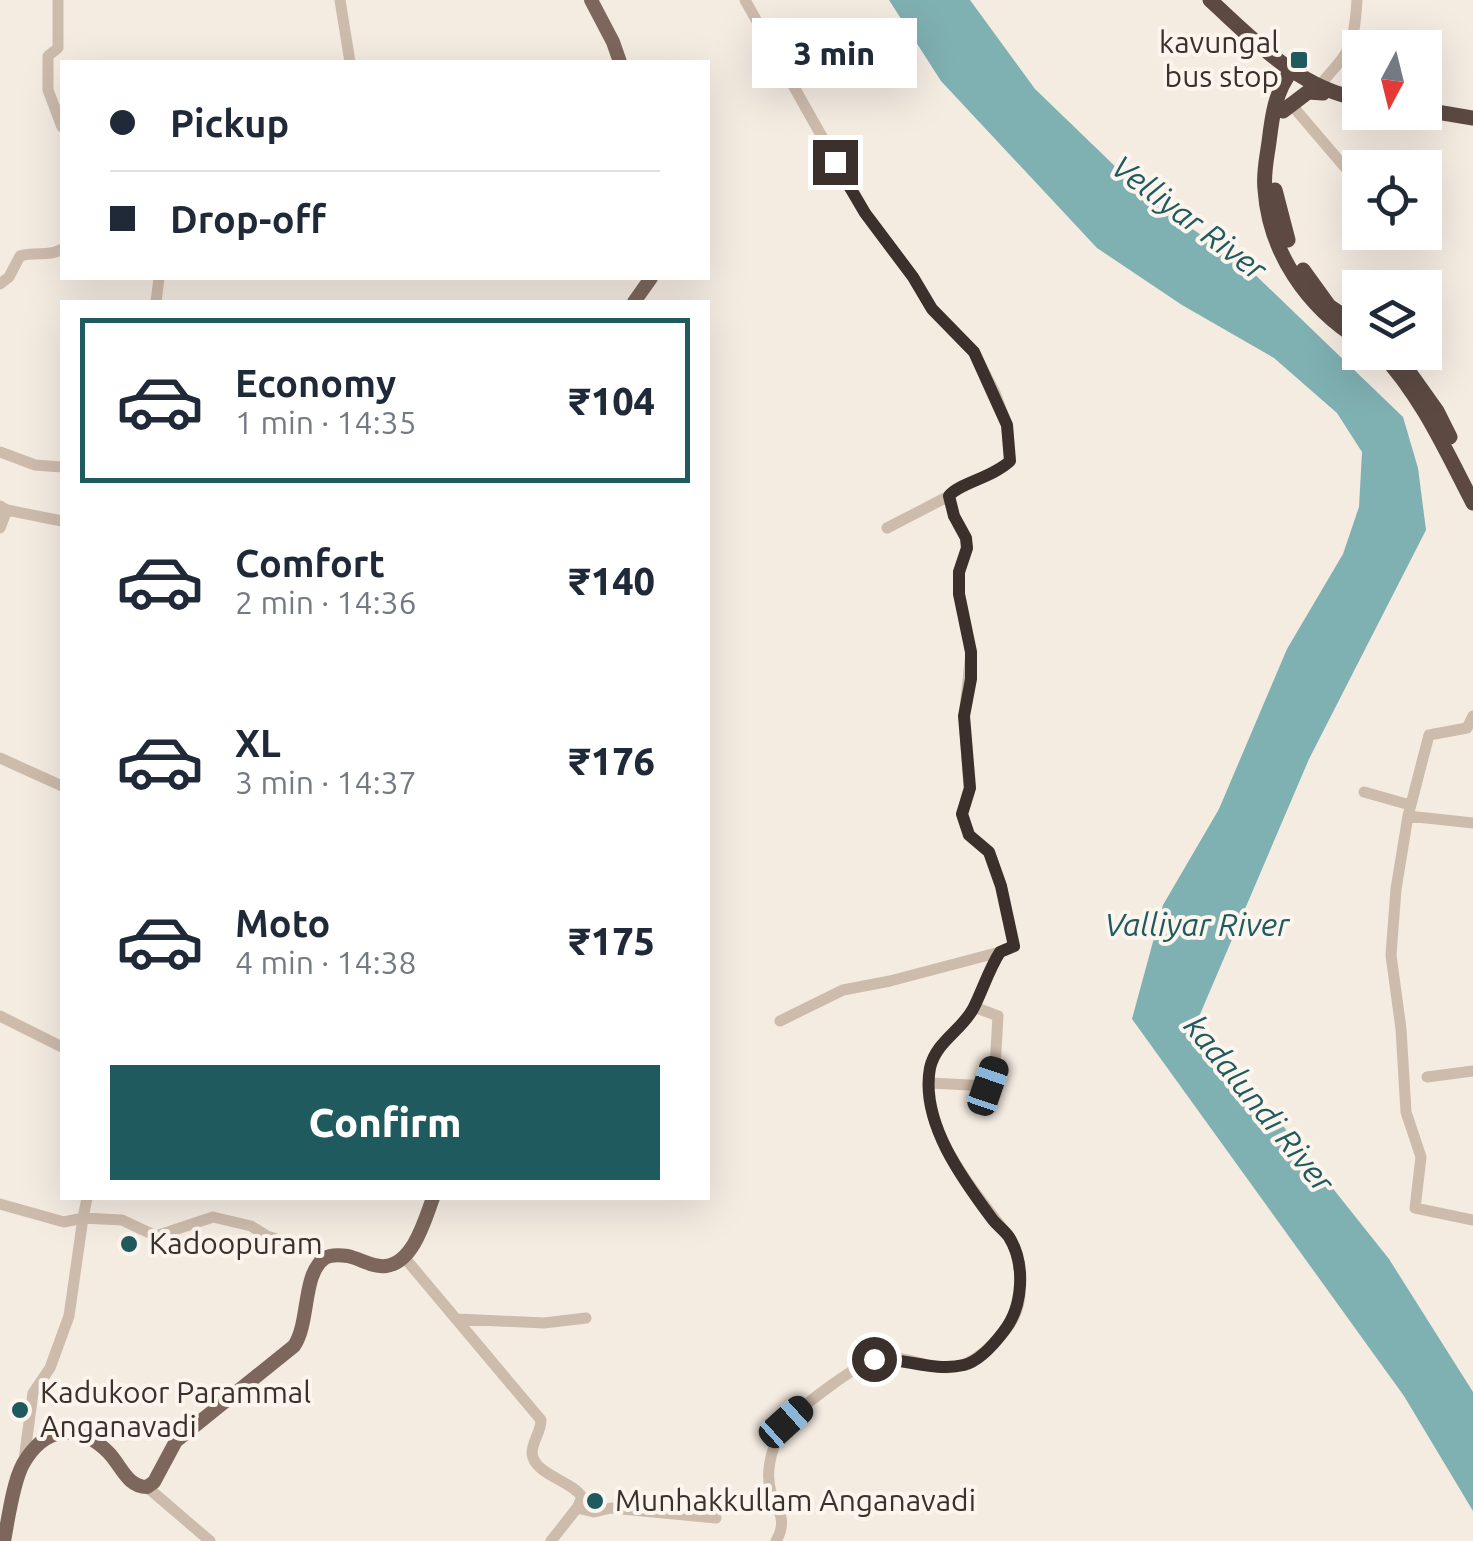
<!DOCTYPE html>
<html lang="en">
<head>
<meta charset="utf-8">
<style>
  body { margin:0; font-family:Ubuntu,sans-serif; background:#f6f6f7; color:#1f2937; height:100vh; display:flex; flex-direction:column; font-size:38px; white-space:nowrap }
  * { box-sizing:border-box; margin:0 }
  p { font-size:32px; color:#747a83 }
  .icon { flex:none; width:55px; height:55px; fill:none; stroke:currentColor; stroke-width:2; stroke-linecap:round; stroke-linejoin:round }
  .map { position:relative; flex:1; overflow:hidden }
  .panel { position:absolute; left:60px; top:300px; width:650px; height:900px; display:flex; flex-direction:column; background:#fff; border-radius:0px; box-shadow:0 10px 40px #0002 }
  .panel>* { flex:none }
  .banner { position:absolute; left:60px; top:60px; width:650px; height:220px; border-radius:0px; box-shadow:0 10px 40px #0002; display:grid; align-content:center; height:220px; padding:0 50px; background:#fff }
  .needle { width:65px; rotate:187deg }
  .tools { position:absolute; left:1342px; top:30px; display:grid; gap:20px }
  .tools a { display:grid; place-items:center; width:100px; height:100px; border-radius:0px; background:#fff; box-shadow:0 10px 40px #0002; font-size:50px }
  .end { position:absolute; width:45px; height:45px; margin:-22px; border:12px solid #3b302b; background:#fff; box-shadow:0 0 0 5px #fff }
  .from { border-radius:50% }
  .bubble { position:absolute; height:70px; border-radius:0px; background:#fff; box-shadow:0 10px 40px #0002; font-size:32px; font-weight:800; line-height:70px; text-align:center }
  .car { position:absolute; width:30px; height:60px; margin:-30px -15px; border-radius:12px; box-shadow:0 0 8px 2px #0007; background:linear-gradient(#222 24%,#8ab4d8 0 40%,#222 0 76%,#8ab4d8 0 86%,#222 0) }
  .banner b { display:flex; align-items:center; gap:35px; height:95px; font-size:38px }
  .banner b+b { border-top:2px solid #e0e1e3 }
  .banner i { width:25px; height:25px; background:#1f2937 }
  ul { padding:18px 0 0; list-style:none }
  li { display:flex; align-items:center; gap:30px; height:165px; margin:0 20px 15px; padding:0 30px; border:5px solid transparent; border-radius:0px }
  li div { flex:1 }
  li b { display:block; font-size:38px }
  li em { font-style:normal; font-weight:800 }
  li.active { border-color:#1f5a5e }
  li>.icon { width:90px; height:90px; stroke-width:1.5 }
  .cta { display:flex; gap:20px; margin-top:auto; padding:20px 50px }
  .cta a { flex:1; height:115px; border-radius:0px; background:#1f5a5e; color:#fff; font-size:40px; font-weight:800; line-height:115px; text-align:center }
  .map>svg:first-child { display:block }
</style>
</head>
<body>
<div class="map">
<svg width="1473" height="1541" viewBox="0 0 1473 1541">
  <rect width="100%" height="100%" fill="#f4ebe1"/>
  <path fill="#7fb0b2" d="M889,0H970L1035,89L1150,200L1245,265L1403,417L1418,468L1426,530L1309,759L1198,1019L1389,1259L1473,1392V1511L1404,1396L1132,1019L1163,905L1219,809L1287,649L1343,554L1359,507L1362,452L1337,413L1274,358L1182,305L1097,248L941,81Z"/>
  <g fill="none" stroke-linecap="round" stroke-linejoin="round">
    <path stroke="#cdbbac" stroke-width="11" d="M58,0V48L48,56V90L62,127
      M340,0L350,62
      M745,0L865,213L913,277L932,309L974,352L995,393L1007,425L1010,461C991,478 959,483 949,496L954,516L966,537L967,549L959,572V594L971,652L964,717L969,788L962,814L969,835L989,852L1001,885L1014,947L1000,952C989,970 983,989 974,1007C963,1029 936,1041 930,1068C917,1128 976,1192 1008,1236C1021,1255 1025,1296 1014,1317C1008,1330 995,1342 984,1352C941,1388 917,1350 876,1359C858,1363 802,1406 789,1420C774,1437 764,1470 771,1492C778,1510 788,1521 776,1541
      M1318,87C1350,51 1354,48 1357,0
      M1290,103L1360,185
      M0,284L9,277L20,256C34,251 50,257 62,249
      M156,302L159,278
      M0,452L35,465L62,467
      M0,506L7,510L0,528
      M7,510L62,521
      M887,528L949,496
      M1473,716L1467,728L1429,735L1408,816L1396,889L1391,955L1401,1029L1406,1112L1421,1157L1415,1208L1473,1220
      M0,758L62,786
      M1364,792L1410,805
      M1408,816L1473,823
      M0,1016L62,1047
      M780,1021L843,990L890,981L1000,952
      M1427,1077L1473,1071
      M931,1083L988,1086L995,1067L998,1016L974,1007
      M87,1198L83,1218L122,1220L156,1236L213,1217L251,1226L267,1236L316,1251L322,1260
      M0,1204L64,1222L83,1218L69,1316L50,1368L33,1393L24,1460
      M404,1257L541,1420C541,1432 532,1442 532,1453C534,1475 571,1480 582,1497L577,1508L551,1541
      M458,1319L544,1323L586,1318
      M147,1487L210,1541
      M577,1508L594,1512L611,1508L716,1518"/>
    <path stroke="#7d675c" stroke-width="14" d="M591,0L613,42L620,62
      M634,302L651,278
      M4,1541C8,1520 13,1482 23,1464C44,1427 78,1422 108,1452C121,1465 127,1487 147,1487L154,1482L176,1441L294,1346C310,1323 302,1273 325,1258C331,1254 341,1255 348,1256C361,1259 373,1268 386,1266C414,1262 425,1219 433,1198"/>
    <path stroke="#5c4a42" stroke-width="15" d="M1210,0C1255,41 1298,88 1360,99
      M1292,70C1275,91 1272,117 1269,142C1267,157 1263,174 1265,189C1269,252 1307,307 1360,340
      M1425,110L1473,118
      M1283,111L1308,92L1323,93
      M1275,190L1288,240
      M1303,270L1329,306L1360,327
      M1380,352C1421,395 1446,451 1473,503
      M1395,352L1437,411L1450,437"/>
  </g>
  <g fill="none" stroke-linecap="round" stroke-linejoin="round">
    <path stroke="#3b302b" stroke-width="12" d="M835,162L865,213L913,277L932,309L974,352L1007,425L1010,461C992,478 959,483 949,496L954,516L966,538L967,548L959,572V594L971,652V679L964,716L970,788L962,814L969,835L989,852L1001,886L1014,946L1000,952C989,969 983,989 974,1007C963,1030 936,1041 930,1068C920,1122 963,1180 993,1220C998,1226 1005,1231 1009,1237C1026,1264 1023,1307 1004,1331C995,1343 980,1361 964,1365C934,1372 905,1358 874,1359"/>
  </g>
  <g fill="#1f5a5e" stroke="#fbf5ee" stroke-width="4">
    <rect x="1289" y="50" width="20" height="20" rx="5"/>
    <circle cx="129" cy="1244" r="10"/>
    <circle cx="20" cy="1410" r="10"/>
    <circle cx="595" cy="1501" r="10"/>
  </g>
  <g text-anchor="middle" stroke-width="8" stroke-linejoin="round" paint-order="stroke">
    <g font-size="30" fill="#3b302b" stroke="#fbf5ee" text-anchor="start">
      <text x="1279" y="53" text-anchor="end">kavungal<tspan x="1279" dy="34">bus stop</tspan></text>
      <text x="149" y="1254">Kadoopuram</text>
      <text x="40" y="1403">Kadukoor Parammal<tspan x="40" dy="34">Anganavadi</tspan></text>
      <text x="615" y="1511">Munhakkullam Anganavadi</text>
    </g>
    <g font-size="32" font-style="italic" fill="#1f5a5e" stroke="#fbf5ee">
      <text transform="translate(1189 218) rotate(37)" y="11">Velliyar River</text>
      <text x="1197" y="936">Valliyar River</text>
      <text transform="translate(1259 1104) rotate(51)" y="11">kadalundi River</text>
    </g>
  </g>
</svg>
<div class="tools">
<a><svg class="needle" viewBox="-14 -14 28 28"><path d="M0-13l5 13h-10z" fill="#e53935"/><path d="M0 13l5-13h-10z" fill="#747a83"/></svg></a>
<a><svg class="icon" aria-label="locate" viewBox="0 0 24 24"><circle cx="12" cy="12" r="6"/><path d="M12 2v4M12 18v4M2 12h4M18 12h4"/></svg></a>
<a><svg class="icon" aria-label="layers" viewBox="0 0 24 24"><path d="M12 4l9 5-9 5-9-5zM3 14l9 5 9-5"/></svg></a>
</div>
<i class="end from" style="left:874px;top:1359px"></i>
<i class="end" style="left:835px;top:162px"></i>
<div class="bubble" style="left:752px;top:18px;width:165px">3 min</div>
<i class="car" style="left:988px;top:1086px;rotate:19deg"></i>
<i class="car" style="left:786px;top:1422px;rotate:48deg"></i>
<div class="banner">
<b><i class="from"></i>Pickup</b>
<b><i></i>Drop-off</b>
</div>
<section class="panel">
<ul>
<li class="active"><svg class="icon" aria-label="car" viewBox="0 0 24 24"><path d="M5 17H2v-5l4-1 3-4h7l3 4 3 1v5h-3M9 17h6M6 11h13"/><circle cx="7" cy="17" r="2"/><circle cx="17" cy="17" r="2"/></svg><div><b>Economy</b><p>1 min · 14:35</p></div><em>₹104</em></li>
<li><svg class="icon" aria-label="car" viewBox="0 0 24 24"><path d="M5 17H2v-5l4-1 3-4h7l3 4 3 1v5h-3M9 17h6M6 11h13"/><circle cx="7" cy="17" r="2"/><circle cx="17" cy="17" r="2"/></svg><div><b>Comfort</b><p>2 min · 14:36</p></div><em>₹140</em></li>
<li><svg class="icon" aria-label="car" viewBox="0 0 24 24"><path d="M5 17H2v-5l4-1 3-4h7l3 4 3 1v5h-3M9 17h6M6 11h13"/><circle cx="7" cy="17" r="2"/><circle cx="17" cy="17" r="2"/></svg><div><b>XL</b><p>3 min · 14:37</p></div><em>₹176</em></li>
<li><svg class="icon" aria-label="car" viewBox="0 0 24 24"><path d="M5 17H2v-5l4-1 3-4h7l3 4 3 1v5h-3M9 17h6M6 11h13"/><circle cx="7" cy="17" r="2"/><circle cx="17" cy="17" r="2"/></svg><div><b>Moto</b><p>4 min · 14:38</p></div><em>₹175</em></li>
</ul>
<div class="cta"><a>Confirm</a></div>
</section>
</div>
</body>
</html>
